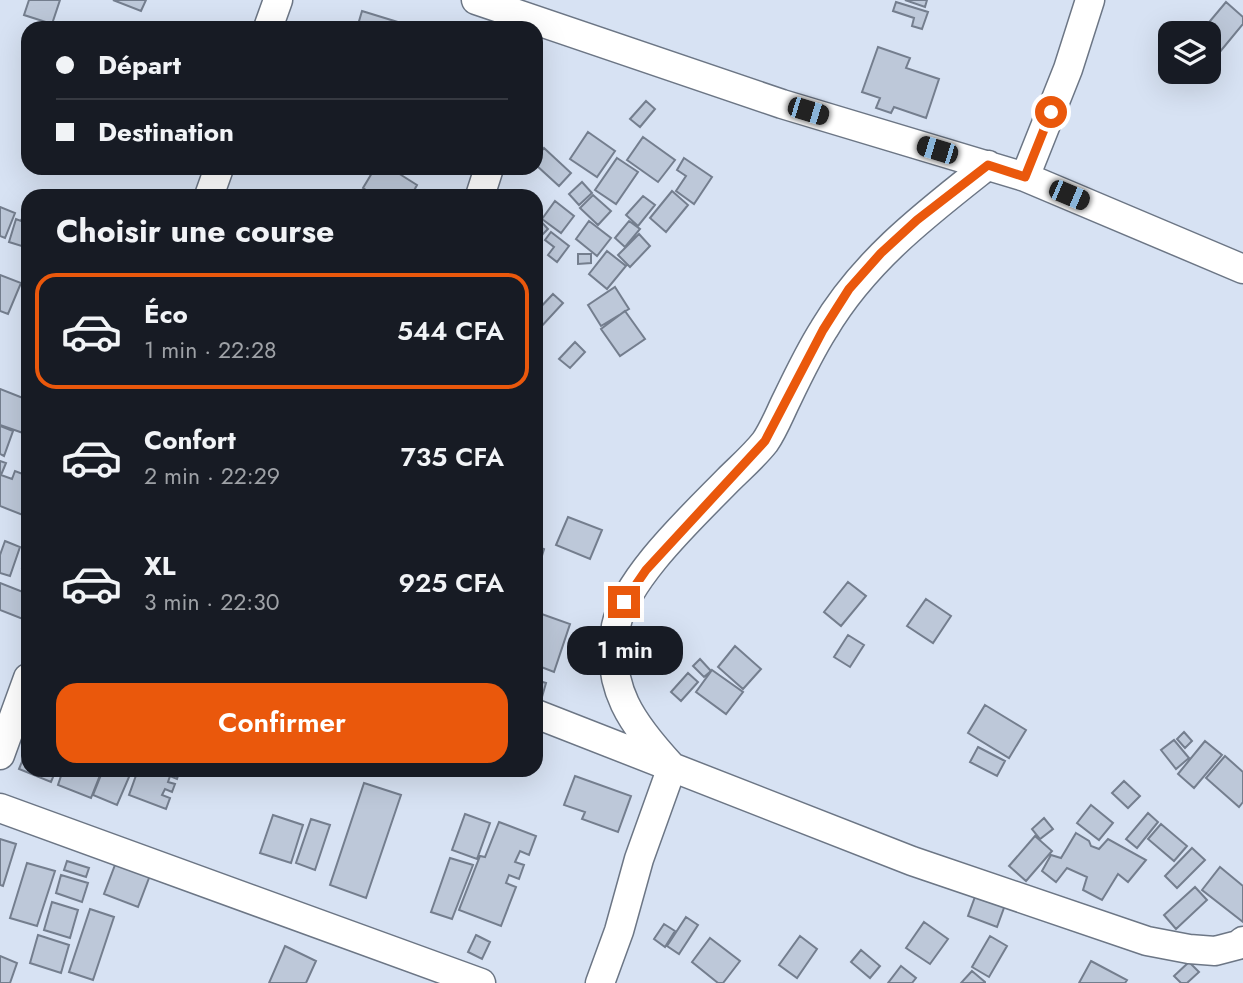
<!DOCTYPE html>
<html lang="fr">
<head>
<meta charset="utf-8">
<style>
  body { margin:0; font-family:Jost,sans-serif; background:#242831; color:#f1f3f6; height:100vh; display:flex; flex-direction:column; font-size:26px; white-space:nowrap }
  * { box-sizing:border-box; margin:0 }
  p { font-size:23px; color:#9ea1a6 }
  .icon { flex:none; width:38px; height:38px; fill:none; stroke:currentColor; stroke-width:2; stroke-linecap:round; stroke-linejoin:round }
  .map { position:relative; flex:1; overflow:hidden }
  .sheet { position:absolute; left:21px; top:189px; width:522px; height:588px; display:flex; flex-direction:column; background:#171b24; border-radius:21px; box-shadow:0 7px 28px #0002 }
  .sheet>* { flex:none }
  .top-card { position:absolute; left:21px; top:21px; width:522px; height:154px; border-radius:21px; box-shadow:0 7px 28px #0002; display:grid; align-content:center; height:154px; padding:0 35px; background:#171b24 }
  .fabs { position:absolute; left:1158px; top:21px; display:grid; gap:14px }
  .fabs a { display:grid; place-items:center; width:63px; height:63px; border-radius:14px; background:#171b24; box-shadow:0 7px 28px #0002; font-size:35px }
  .end { position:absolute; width:32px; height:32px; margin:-16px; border:9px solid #ea580c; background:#fff; box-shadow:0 0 0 4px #fff }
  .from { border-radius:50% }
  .bubble { position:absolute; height:49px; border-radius:21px; background:#171b24; box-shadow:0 7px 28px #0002; font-size:23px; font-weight:600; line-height:49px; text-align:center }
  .car { position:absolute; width:21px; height:42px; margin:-21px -10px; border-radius:9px; box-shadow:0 0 5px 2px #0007; background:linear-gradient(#222 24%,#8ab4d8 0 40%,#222 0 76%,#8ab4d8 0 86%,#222 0) }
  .top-card b { display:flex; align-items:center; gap:24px; height:66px; font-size:26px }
  .top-card b+b { border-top:2px solid #363941 }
  .top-card i { width:18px; height:18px; background:#f1f3f6 }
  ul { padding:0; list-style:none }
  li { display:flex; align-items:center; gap:21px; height:116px; margin:0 14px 10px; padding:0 21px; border:4px solid transparent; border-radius:21px }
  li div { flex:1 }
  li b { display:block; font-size:26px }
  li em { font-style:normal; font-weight:600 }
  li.active { border-color:#ea580c }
  li>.icon { width:63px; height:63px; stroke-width:1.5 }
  h2 { padding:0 35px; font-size:32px; line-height:84px }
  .cta { display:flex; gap:14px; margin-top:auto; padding:14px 35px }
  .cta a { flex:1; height:80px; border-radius:21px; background:#ea580c; color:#fff; font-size:28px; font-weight:600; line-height:80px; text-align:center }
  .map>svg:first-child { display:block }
</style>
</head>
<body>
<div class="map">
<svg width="1243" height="983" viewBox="0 0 1243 983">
  <rect width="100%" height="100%" fill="#d7e2f3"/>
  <path fill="#bdc8d9" stroke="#747e8e" stroke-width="2" d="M29,0H60L52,24L24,15Z
    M113,0H146L141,11Z
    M905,0H927L925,7Z
    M896,2L928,12L922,29L912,26L914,18L893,11Z
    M1226,2L1243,17V24L1214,59L1209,55V33H1200Z
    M362,11L401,23L400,28H357Z
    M878,47L910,58L906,68L939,79L926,118L894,107L891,113L876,108L880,98L862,92Z
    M646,101L655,109L640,127L630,119Z
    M588,132L615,151L597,177L570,159Z
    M643,137L675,160L658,182L627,160Z
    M544,148L571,173L559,186L536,165V157Z
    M617,158L638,172L616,204L595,190Z
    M684,158L712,177L694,204L676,191L686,176L677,170Z
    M375,168H390L417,185L411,196H375L363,188Z
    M582,182L592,193L579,205L569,194Z
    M672,191L688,205L666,232L650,218Z
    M593,195L611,211L598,225L580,208Z
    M643,196L655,205L638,226L626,215Z
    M555,201L574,216L561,233L542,219Z
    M0,207L15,213L5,238L0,236Z
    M26,208L28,209V248L9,242L16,219L21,221Z
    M536,216L548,229L536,241Z
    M589,221L611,238L597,256L576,239Z
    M629,221L640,229L625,247L615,238Z
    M551,232L569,246L557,262L548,255L554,247L545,240Z
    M639,234L650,246L630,267L618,255Z
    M607,251L626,266L607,289L589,274Z
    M578,254H591V263L578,264Z
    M0,275L21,283L8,314L0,311Z
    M615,287L629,309L601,326L588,305Z
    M553,294L563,303L540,328L536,323V312Z
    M625,311L645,339L620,356L601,329Z
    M575,342L585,352L570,368L559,359Z
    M0,389L28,400L26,434L0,425Z
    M0,426L13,431L4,456L0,454Z
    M0,461L6,463L1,475L12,479L15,471L28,476V517L0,506Z
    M568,517L602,530L590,559L556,545Z
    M5,541L20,547L10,576L0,573V555Z
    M536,546L544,549L536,576Z
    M28,552V571L22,568Z
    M848,582L866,596L841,626L824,612Z
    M0,583L28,594V621L0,610Z
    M926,599L951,616L933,643L907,626Z
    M536,612L570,624L554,672L536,665Z
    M848,635L864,645L850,667L834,657Z
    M735,646L761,669L743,689L718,667Z
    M700,659L711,671L704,677L693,666Z
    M712,670L743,692L726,714L696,692Z
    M688,673L698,682L681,701L671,692Z
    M536,680L546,683L542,697L536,695Z
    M985,705L1026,730L1009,758L968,733Z
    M1184,732L1192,741L1185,748L1177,739Z
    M1174,740L1189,758L1176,769L1161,750Z
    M1205,741L1222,755L1194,788L1178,774Z
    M28,747V770H56L51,782L19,769Z
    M978,747L1005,761L997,776L970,762Z
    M1225,756L1243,772V802L1239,807L1206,778Z
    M63,770H102L91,798L58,785Z
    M103,770H132L117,805L93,795Z
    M138,770H180L177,779L170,776L168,782L175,784L172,792L165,789L162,795L170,798L166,809L129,795Z
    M575,776L631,796L618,832L582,819L585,812L564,805Z
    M1124,781L1140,796L1128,808L1112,793Z
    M364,783L401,795L366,898L330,885Z
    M1091,805L1113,823L1099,840L1077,823Z
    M1148,813L1158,822L1137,848L1126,839Z
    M465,814L490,823L477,859L452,850Z
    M273,815L303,825L291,863L260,853Z
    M1044,818L1053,829L1040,839L1032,829Z
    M311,819L330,825L315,870L296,863Z
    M499,822L536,836L529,855L520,851L515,862L524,865L519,879L509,875L506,883L516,887L501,926L459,910L480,856L485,857Z
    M1161,824L1187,846L1174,861L1148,839Z
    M1076,833L1089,841L1091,846L1099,849L1108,839L1146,860L1128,882L1118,874L1102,900L1083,890L1087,877L1067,868L1056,882L1042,871L1051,855L1061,858Z
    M1035,836L1052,851L1026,881L1009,866Z
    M0,839L16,844L3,886L0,885Z
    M1192,848L1205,860L1177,888L1165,876Z
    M118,857L152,870L138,907L104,894Z
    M450,858L473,865L452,919L431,912Z
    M67,861L89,868L86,877L64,870Z
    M27,863L55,871L37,926L10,918Z
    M1220,867L1243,886V922L1202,890Z
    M61,875L88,883L82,902L56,893Z
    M1195,887L1207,900L1176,929L1164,915Z
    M976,894L1005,905L997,927L968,916Z
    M52,902L78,910L70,938L44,930Z
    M90,909L114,917L93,980L69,972Z
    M686,917L698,925L679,954L667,946Z
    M924,922L948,939L930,964L906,948Z
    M664,924L675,931L665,947L654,939Z
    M38,935L69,945L61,973L30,963Z
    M476,935L490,942L482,959L468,952Z
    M800,936L817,949L797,978L779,965Z
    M990,936L1007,946L989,977L972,967Z
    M710,938L740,961L723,983H718L692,962Z
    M285,946L316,961L306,983H269Z
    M861,950L880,966L870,978L851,962Z
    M0,956L17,963L10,983H0Z
    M1091,961L1127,980L1125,983H1079Z
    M1189,962L1199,972L1187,983H1181L1174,976Z
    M901,966L916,978L912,983H888Z
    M972,971L985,982V983H961Z"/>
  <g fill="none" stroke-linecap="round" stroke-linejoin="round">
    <g stroke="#6c7685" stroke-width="31">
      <path id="street" d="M476,0L782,104L1025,177L1243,269
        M268,28L278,0
        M1025,177L1068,69L1090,0
        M209,196L219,168
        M480,196L489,168
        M536,714L912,861L1147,941L1189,949L1215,951L1238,945L1243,941
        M0,755L28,678
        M0,808L481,983
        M600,983L619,931L639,859L672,767C633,725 604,687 616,626C626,578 693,516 728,480C740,468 754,456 765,442C774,429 780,413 787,399C798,376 810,351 824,329C865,260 926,214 988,165"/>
    </g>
    <use href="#street" stroke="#fff" stroke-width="28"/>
  </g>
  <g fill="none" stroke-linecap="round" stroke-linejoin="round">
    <path stroke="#ea580c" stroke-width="9" d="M624,602L646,570L765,441L823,330L849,289L881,253L917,220L988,165L1025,177L1051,112"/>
  </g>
</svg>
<div class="fabs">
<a><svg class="icon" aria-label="layers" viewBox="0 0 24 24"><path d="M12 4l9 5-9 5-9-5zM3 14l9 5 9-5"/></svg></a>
</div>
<i class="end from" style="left:1051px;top:112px"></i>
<i class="end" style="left:624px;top:602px"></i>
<div class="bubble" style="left:567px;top:626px;width:116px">1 min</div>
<i class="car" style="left:808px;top:111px;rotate:107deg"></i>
<i class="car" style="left:937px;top:150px;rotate:287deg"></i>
<i class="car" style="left:1069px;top:195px;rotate:113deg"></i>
<div class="top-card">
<b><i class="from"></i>Départ</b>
<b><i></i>Destination</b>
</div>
<section class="sheet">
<h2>Choisir une course</h2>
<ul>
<li class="active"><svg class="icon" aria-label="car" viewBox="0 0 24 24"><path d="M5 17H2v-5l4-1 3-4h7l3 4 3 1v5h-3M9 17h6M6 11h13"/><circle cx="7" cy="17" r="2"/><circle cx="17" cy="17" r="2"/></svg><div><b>Éco</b><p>1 min · 22:28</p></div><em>544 CFA</em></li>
<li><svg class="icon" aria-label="car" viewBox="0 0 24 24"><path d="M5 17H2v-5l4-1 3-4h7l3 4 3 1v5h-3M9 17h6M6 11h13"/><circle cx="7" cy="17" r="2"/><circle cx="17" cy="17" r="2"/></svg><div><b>Confort</b><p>2 min · 22:29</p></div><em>735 CFA</em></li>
<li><svg class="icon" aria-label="car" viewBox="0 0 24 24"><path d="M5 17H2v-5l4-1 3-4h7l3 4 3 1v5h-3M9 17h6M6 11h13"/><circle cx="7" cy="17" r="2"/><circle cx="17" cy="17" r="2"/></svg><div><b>XL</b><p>3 min · 22:30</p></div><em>925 CFA</em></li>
</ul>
<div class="cta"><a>Confirmer</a></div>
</section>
</div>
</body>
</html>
